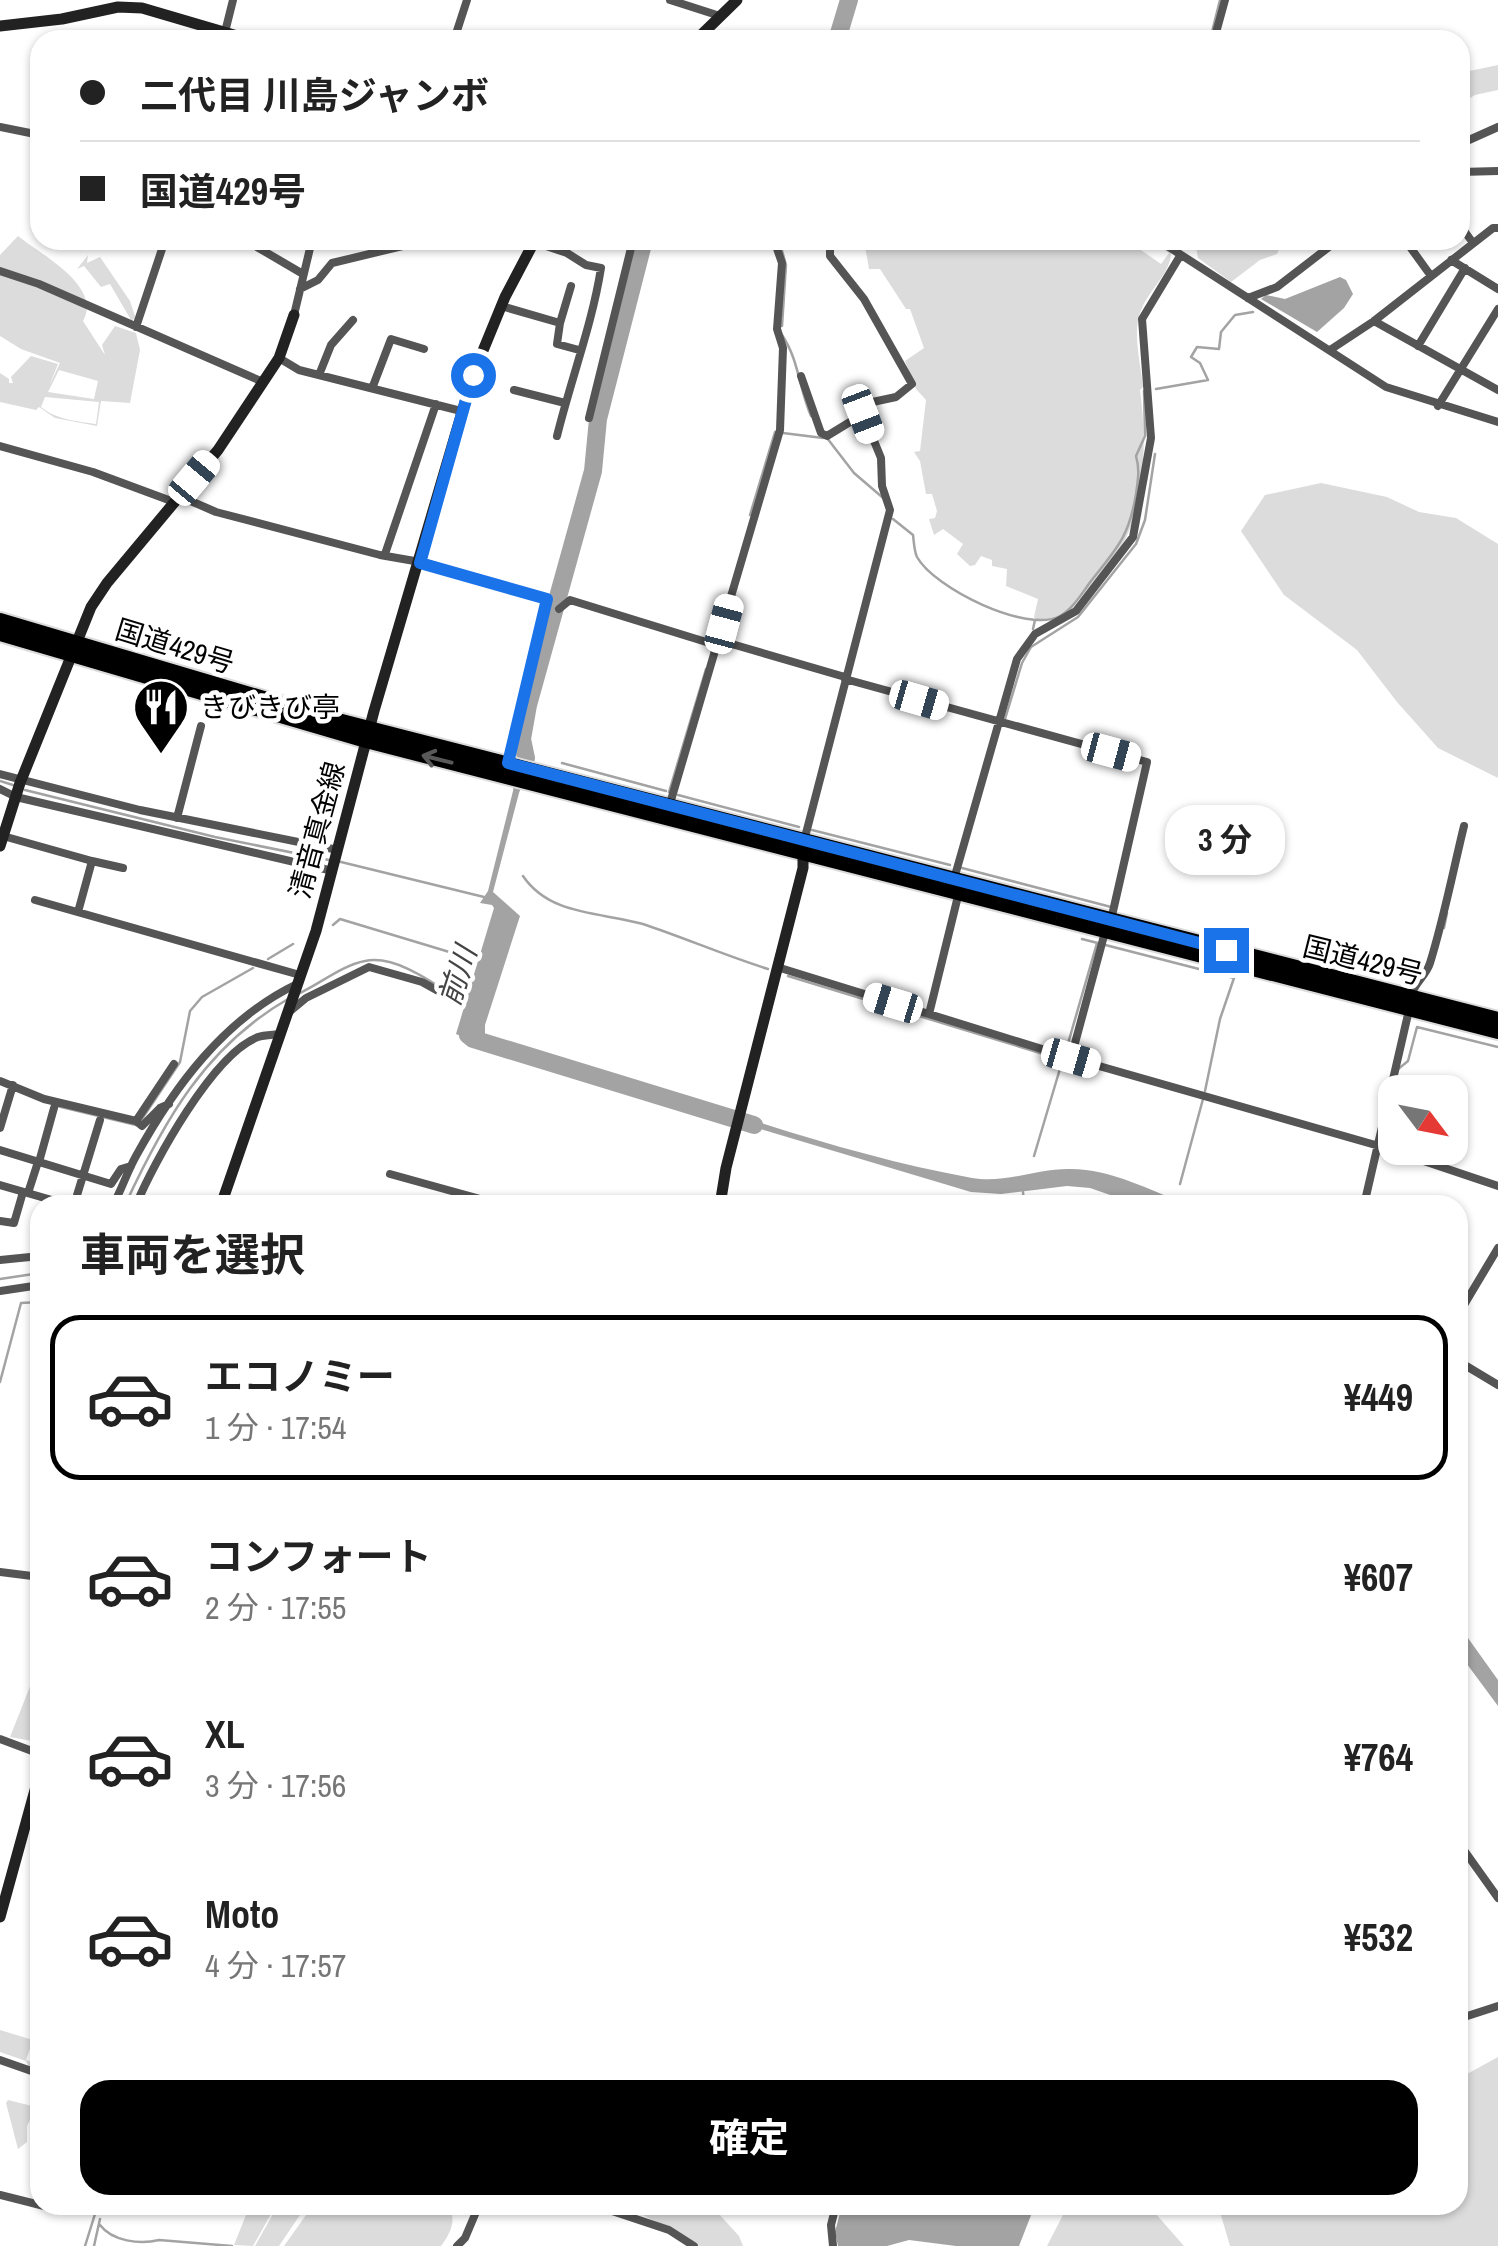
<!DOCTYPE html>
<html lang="ja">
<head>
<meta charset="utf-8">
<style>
  body { margin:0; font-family:"Archivo Narrow","Noto Sans JP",sans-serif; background:#f2f2f2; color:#222; height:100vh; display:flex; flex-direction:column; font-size:38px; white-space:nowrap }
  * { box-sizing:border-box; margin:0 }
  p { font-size:32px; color:#767676 }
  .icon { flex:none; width:55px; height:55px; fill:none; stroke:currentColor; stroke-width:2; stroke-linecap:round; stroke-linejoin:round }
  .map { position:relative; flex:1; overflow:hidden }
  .sheet { position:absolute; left:30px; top:1195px; width:1438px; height:1020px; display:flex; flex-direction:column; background:#fff; border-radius:30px; box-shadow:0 2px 8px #0004 }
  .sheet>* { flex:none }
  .guide { position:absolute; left:30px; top:30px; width:1440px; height:220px; border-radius:30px; box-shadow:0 2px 8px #0004; display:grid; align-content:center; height:220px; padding:0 50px; background:#fff }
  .needle { width:65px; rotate:122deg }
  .tools { position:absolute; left:1378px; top:1075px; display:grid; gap:20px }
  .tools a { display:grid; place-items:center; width:90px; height:90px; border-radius:20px; background:#fff; box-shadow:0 2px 8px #0004; font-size:50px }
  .end { position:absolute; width:45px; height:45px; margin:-22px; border:12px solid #1a73e8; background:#fff; box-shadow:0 0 0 5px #fff }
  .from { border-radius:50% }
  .bubble { position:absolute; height:70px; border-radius:30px; background:#fff; box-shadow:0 2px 8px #0004; font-size:32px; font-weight:700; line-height:70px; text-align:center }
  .car { position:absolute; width:30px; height:60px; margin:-30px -15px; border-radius:12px; box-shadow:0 0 8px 2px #0007; background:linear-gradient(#fff 24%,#345 0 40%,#fff 0 76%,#345 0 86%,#fff 0) }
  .guide b { display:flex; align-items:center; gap:35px; height:95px; font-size:38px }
  .guide b+b { border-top:2px solid #e0e0e0 }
  .guide i { width:25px; height:25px; background:#222 }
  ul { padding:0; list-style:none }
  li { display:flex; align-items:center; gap:30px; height:165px; margin:0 20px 15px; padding:0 30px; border:5px solid transparent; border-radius:30px }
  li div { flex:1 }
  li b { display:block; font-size:38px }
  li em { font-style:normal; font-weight:700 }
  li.selected { border-color:#000 }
  li>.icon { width:90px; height:90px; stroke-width:1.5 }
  h2 { padding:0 50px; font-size:45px; line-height:120px }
  .cta { display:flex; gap:20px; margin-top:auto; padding:20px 50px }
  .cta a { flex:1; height:115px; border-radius:30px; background:#000; color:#fff; font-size:40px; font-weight:700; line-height:115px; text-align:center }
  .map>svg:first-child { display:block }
</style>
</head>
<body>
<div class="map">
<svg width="1498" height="2246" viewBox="0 0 1498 2246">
  <rect width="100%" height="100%" fill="#fff"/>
  <path fill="#dcdcdc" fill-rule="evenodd" d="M1498,65V90L1475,95L1460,104V73Z
    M18,236C40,254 103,286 83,321L105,355L102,345L115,326L136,333L140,350L130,403L101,401L97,426L55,418L39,407L36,410L0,402V373L9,379V383H13L11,377L31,356L58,364L49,386L60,363L21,349L0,336V255ZM59,370L98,381L94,399L48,392ZM45,397L99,402L96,424C76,421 57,420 41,407Z
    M864,240H1118L1125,250L1134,240H1141L1138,248L1161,264L1169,253L1150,240L1171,252C1171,273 1150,289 1142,308C1131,331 1141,363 1143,387L1140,390C1146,435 1146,488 1129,531C1121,553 1102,571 1088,589C1073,606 1062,622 1037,620L1034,617L1038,599L1006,586L1007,569L992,566V560L981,556L975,565L970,566L957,554L963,544L943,529L934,535L929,519L935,518L937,511L932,494H926L920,461L914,452L920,451L926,400L916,389L905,361L924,348L910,309H906L880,269H869Z
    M1208,240H1283L1277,254L1260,260L1231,282L1198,258L1196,247Z
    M88,255L87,263L100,257L130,301L136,319L131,320L110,284L101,287L84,266L77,269Z
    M1321,483L1387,497L1419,512L1456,518L1498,544V778L1438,748L1397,702L1357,650L1284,595L1241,531L1265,495Z
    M40,1661V1732L32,1741L10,1737Z
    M0,2030L33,2040L26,2060L37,2063L40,2054V2072L29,2067L26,2061L0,2052Z
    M1498,2057V2246H1230L1218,2205H1458V2079Z
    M8,2100L36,2107L27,2126V2142L18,2149L6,2103Z
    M250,2205H276L253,2246L234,2245Z
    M278,2205H298L304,2209L279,2246H255Z
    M317,2205H446C459,2217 450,2234 441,2246H284L311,2208Z
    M687,2205H718V2213L739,2236L743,2246H700L643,2215L646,2210C662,2208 673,2216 687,2205Z
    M1074,2205H1148L1184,2246H1047L1066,2209Z"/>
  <path fill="#a3a3a3" d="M1340,277L1346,280L1353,294L1344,308L1317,332L1261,299L1266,295L1285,299Z
    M520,735L524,736L534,755L519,793L493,892L520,916L485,1025V1046L456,1034L494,908L492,905L480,903L488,891L513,791Z
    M736,1115C813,1140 893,1164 972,1178C1006,1184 1037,1168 1071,1169C1110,1169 1151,1190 1187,1205H1139L1090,1188L1067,1186L1001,1194L971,1192L734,1121Z
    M1458,1613L1468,1638L1498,1680V1706L1458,1652Z
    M842,2205H1035L1019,2246H956L909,2240L887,2246H838L835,2232Z"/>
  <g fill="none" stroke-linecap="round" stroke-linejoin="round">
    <path stroke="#a3a3a3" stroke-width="2.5" d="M1210,40L1220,0
      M779,240L786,265L782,326
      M782,335C799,360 799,389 811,416
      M1156,389L1208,380L1200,363L1191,357L1197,347L1219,349L1221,332L1235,315L1253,312
      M827,438L854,473L882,497
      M750,515L775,432L823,438
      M893,519L913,535C914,542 914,551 917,557C934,588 1027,634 1060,616C1073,609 1082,593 1091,581C1117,548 1129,537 1136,494C1138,479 1140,470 1136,456L1145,436L1144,391
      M1033,629L1035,620
      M1005,719L1022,663L1031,647L1078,617L1136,544L1145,520L1155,454
      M562,763L666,791
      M0,781L13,785
      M25,790L215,837L329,860
      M669,792L706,669
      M678,795L799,827
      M812,830L950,865
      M337,861L484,897
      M962,868L1111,907
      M523,876C550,916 601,912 643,924C685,938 726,956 768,969
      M333,925L340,919L456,954L447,987
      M1444,928L1447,913
      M1082,939L1234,978L1220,1019L1205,1091
      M268,959L293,944
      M788,976L1063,1060
      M300,993C321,983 343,965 365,961C399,954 441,989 467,1005
      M1065,1054L1097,943
      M1397,1070L1408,1061L1417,1027L1498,1047
      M57,1106L136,1125
      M142,1119L180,1062L190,1011L202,997L253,968
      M1034,1156L1062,1062
      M1180,1184L1203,1099
      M1023,1192L1024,1205
      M125,1205C164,1121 205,1047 288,999
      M0,1279L40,1273
      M0,1382L21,1303L40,1302
      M100,2225C112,2241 140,2245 159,2240L232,2246
      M85,2246L95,2214
      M94,2246L100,2219"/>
    <path stroke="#a3a3a3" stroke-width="18" d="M837,40L849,0
      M526,758L522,739L528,705L593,471L598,419L644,240
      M469,1031L468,1035L473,1039L754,1125"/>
    <g stroke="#dbdbdb" stroke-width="18">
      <path id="highway" d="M0,620L338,720L1498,1019
        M0,634L366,741L1498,1032"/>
    </g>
    <path stroke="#555" stroke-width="8" d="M670,0L720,16
      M223,40L233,0
      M454,40L467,0
      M1214,40L1225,0
      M0,127L40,135
      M1460,144L1498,127
      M1460,172L1498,171
      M1460,225L1473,243
      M245,240L303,274
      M830,240V256L864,299L912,384L896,397L868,403L863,414
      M1158,240L1386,387L1498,422
      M1405,240L1431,276
      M534,242L567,253L586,265L601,268C592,325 571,379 557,436
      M1451,260L1498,289
      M0,271L39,284L263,382
      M300,289L318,280L332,263L411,244
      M1248,298L1277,287L1338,240
      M501,306L560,323L557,344L579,350
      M294,315L312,240
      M1374,321L1498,390
      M560,323L571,286
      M136,327L165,240
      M1418,346L1465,268
      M1330,350L1374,321L1493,228H1498
      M279,358L299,370L461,411
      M319,375L331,345L353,320
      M801,376L821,433L827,436L863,414L881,458L882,486L890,510L804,841
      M373,386L391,339L424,349
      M514,390L565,403
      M1438,406L1498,309
      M589,418L633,240
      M0,446L93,472L174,502
      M179,496L216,512L380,555L426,563L547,599L508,763
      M385,554L436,404
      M559,609L570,600L716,645
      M718,640L845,677
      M845,679L1147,762L1111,920
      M0,774L140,810L338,850
      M0,789L16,797L333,871
      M669,807L780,430L783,348L777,329L782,263L774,240
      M177,818L201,726
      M3,836L92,861L78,912
      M92,861L123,868
      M954,879L1017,659L1035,634L1076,611L1133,537L1151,438L1142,319L1180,256
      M35,900L300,975
      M777,967L1071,1058L1379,1146L1498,1186
      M1411,996C1414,983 1426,976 1430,963C1444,918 1453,871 1464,826
      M288,1013L306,998L369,967L422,982L449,997
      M929,1014L959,892
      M1071,1058L1105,932
      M0,1081L44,1099L136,1121L142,1126L160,1108L169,1104
      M136,1121L174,1064
      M0,1128L13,1085
      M0,1150L111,1184L121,1169L131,1166
      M39,1162L54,1108
      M390,1174L502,1205
      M0,1185L69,1205
      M28,1193L38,1162
      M74,1205L100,1120
      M113,1205C122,1189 127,1172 136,1156C174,1087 224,1019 297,984
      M136,1205C154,1162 213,1054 258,1037C264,1035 274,1035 281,1034
      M1364,1205L1409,1010
      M0,1221L14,1223L23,1192
      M0,1260L40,1256
      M0,1291L40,1285
      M1458,1315L1498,1248
      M1458,1361L1498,1385
      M0,1572L40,1577
      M0,1739L40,1754
      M1458,1817L1461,1846L1498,1898
      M1458,2019L1498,2006
      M0,2060L40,2074
      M0,2195L60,2210L101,2211
      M594,2205L669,2230L694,2246
      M457,2246L465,2238L479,2205
      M833,2246L831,2225L836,2205"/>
    <path stroke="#222" stroke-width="11" d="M0,26L62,19L118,7L142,8L251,40
      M696,40L737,0
      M0,846L20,783L91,607L107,583L218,450L279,358L294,315
      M221,1205L316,931L374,711L473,375L505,297L535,240
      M720,1205L726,1168L803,868V855
      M0,1917L40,1772"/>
    <use href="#highway" stroke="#000" stroke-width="14"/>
  </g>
  <defs><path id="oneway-shaft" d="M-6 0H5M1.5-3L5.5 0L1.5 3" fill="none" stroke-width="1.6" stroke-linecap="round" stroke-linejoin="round" transform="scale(2.5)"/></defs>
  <use stroke="#595959" href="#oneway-shaft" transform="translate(437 759) rotate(-166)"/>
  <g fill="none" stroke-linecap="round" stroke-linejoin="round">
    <path stroke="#1a73e8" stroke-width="12" d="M473,375L420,563L547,599L508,763L1226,950"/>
  </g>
  <defs>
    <g id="restaurant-pin" transform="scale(2.875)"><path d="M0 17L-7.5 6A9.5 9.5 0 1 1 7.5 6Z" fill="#000" stroke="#fff"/><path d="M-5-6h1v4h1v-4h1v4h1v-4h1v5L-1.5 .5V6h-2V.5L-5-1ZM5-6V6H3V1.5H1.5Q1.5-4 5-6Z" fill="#fff"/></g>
  </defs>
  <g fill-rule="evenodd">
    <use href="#restaurant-pin" x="161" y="707"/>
  </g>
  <g text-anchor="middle" stroke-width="9" stroke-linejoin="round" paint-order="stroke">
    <g font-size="28" fill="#000" stroke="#fff">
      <text transform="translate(175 646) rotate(17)" y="10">国道429号</text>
      <text transform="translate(317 830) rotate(-75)" y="10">清音真金線</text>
      <text transform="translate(1363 960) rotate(14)" y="10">国道429号</text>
    </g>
    <g font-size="28" fill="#000" stroke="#fff" text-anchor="start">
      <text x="200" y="717">きびきび亭</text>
    </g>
    <g font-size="30" font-style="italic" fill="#444" stroke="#fff">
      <text transform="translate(458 976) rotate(-72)" y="10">前川</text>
    </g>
  </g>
</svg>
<div class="tools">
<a><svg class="needle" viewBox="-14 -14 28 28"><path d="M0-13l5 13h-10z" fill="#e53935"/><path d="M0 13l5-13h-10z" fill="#767676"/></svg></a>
</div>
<i class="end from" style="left:473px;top:375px"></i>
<i class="end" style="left:1226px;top:950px"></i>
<div class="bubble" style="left:1165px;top:805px;width:120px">3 分</div>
<i class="car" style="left:863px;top:414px;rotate:159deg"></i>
<i class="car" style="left:194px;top:478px;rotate:40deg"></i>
<i class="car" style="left:724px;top:624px;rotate:15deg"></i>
<i class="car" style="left:919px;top:700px;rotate:106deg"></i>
<i class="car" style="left:1111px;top:752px;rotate:105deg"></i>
<i class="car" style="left:893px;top:1003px;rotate:287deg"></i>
<i class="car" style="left:1071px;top:1058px;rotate:106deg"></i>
<div class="guide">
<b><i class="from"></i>二代目 川島ジャンボ</b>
<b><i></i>国道429号</b>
</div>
<section class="sheet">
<h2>車両を選択</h2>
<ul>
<li class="selected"><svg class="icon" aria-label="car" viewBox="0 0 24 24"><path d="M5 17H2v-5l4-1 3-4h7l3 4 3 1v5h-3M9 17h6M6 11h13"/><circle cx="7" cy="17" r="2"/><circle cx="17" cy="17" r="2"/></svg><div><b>エコノミー</b><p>1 分 · 17:54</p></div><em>¥449</em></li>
<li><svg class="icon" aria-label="car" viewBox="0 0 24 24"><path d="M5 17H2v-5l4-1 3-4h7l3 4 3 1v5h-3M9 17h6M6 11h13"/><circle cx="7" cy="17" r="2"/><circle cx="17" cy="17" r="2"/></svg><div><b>コンフォート</b><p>2 分 · 17:55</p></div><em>¥607</em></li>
<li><svg class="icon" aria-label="car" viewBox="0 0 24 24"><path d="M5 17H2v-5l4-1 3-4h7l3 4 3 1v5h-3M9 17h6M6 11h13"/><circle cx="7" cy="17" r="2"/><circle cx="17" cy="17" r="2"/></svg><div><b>XL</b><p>3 分 · 17:56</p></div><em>¥764</em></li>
<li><svg class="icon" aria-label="car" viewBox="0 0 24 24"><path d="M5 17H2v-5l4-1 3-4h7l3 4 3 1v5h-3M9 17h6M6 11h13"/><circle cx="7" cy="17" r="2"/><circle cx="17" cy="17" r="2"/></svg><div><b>Moto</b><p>4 分 · 17:57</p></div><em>¥532</em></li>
</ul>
<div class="cta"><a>確定</a></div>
</section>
</div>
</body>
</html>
